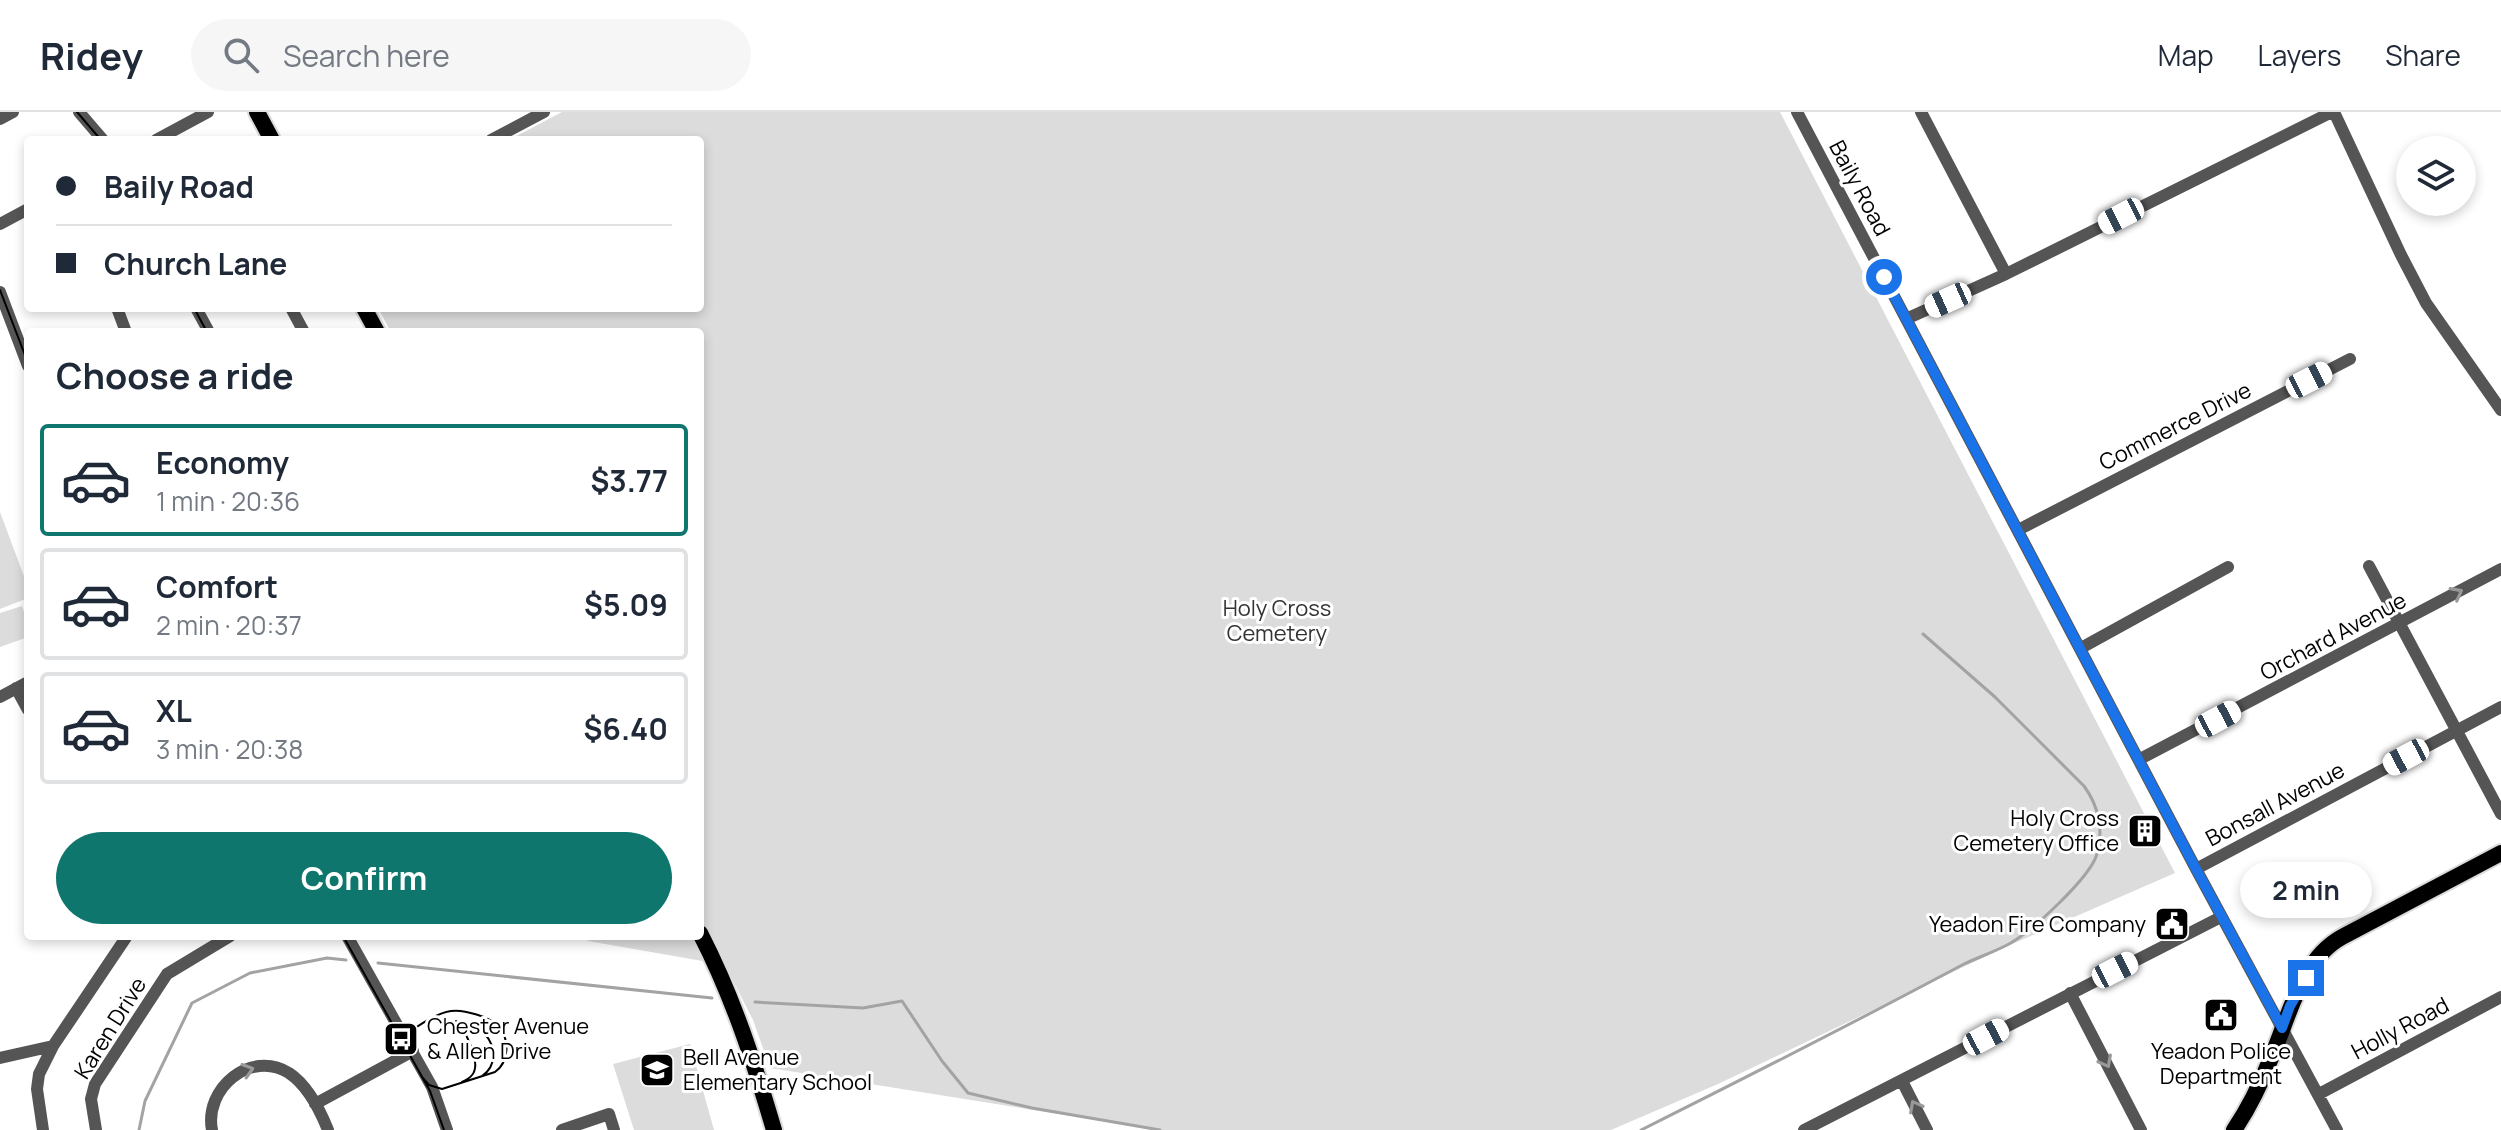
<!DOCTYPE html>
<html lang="en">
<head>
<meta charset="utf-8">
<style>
  body { margin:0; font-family:Manrope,sans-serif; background:#f6f6f7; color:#1f2937; height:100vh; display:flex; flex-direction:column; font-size:30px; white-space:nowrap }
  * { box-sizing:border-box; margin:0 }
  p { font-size:26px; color:#747a83 }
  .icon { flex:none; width:44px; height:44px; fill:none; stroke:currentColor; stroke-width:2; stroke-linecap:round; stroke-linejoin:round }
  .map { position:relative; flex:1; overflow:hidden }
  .details { position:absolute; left:24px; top:216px; width:680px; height:612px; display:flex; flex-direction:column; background:#fff; border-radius:8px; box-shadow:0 4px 12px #0003 }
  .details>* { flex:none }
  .guide { position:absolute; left:24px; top:24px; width:680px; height:176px; border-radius:8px; box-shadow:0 4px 12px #0003; display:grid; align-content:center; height:176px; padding:0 32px; background:#fff }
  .buttons { position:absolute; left:2396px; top:24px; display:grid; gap:16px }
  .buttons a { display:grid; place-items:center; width:80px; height:80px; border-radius:50%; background:#fff; box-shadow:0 4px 12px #0003; font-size:40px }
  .end { position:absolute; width:36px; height:36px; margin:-18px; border:10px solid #1a73e8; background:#fff; box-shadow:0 0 0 4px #fff }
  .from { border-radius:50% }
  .bubble { position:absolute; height:56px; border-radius:28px; background:#fff; box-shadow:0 4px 12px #0003; font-size:26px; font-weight:700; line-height:56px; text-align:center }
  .car { position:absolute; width:24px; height:48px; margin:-24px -12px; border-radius:10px; box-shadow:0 0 6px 2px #0007; background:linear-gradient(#fff 24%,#345 0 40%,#fff 0 76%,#345 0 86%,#fff 0) }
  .guide b { display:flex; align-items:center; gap:28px; height:76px; font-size:30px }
  .guide b+b { border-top:2px solid #e0e1e3 }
  .guide i { width:20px; height:20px; background:#1f2937 }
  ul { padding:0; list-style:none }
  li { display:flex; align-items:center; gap:24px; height:112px; margin:0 16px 12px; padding:0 16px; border:4px solid #e0e1e3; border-radius:8px }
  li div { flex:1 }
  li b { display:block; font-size:30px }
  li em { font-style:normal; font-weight:700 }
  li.selected { border-color:#0f766e }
  li>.icon { width:72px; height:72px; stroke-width:1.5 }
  h2 { padding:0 32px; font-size:36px; line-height:96px }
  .cta { display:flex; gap:16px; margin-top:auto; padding:16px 32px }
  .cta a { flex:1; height:92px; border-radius:48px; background:#0f766e; color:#fff; font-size:32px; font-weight:700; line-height:92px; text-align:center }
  header { display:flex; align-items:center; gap:48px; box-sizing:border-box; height:112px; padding:0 40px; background:#fff; border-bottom:2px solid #e0e1e3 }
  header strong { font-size:38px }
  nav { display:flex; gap:44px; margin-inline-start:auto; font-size:28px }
  .search { width:560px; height:72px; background:#f6f6f7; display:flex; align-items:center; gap:20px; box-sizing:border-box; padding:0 28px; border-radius:44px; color:#747a83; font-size:30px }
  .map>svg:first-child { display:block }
</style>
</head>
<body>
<header>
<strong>Ridey</strong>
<div class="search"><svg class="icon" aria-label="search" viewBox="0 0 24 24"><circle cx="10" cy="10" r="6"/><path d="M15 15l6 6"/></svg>Search here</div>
<nav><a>Map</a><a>Layers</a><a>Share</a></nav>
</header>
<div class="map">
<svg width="2501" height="1018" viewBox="0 0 2501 1018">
  <rect width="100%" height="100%" fill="#fff"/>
  <path fill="#dcdcdc" d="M562,0H1780L2175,761L2001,837L1718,972L1611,1018H1159L770,956L753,908L725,853L588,829L586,824H700V220H391L378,196H700V28H509Z
    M0,400L28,475V486L0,497Z
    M22,494L28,512V525L0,535V501Z
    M690,932L714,1018H634L613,952Z"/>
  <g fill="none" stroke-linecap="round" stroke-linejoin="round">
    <path stroke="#a3a3a3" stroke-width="3" d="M378,851L712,886
      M755,890L863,896L902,889L942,949L968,981L1032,996L1160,1018
      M139,1018L145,989L192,891L250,861L327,846L346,848
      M1641,1018C1749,964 1857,909 1964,852C1979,845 1994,840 2009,832C2031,820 2090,766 2097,742C2104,717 2098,693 2084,674L1995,585L1923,522"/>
    <g stroke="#dbdbdb" stroke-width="20">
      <path id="major" d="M257,0L272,28
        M364,196L377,220
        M700,821C733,885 754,950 774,1018
        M2234,1018C2249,996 2261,971 2271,946C2289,906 2300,848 2342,825L2501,741"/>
    </g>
    <path stroke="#555" stroke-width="12" d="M79,0L103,28
      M1797,0L2196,757L2337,1018
      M1921,0L2006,162
      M2334,0L2401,143L2426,191L2501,298
      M0,7L13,0
      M156,28L208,0
      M491,28L544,0
      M0,112L28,97
      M0,180L28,254
      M117,196L126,220
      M196,196L209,220
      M291,196L304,220
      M1906,207L2006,162L2332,0
      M2018,418L2350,247
      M2369,454L2501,702
      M2081,536L2228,455
      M16,576L28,598
      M0,585L28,570
      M2140,647L2501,457
      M2196,757L2501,595
      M347,824L432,975L447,1018
      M2070,881L2141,1018
      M0,946L53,934
      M1902,969L1927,1018
      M2319,982L2501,885
      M315,992L413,939
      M43,1018L37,977L39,962L53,934L127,824
      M96,1018L91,987L95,972L167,862L230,824
      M212,1018C204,977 250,937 289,961C307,973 320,998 328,1018
      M562,1018L609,1002L614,1018
      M1804,1018L2221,805"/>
    <use href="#major" stroke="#000" stroke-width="16"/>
    <path stroke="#000" stroke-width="2" d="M77,0L101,28
      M0,178L28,251
      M194,196L207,220
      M343,824L430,979L444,1018
      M456,909C465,916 477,945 475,956C474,964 468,967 462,970
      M460,910C468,913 479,915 485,922C496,935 497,954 482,964
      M409,941L406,933L411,919C422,911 438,901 451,899C463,897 491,905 499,915C510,928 509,950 495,960L442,977L429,973L422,965"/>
  </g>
  <defs><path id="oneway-chevron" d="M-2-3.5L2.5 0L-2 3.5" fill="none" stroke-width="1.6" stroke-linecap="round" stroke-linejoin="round" transform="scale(2)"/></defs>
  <g stroke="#999">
    <use href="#oneway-chevron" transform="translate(2457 481) rotate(-28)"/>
    <use href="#oneway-chevron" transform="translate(2106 950) rotate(62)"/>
    <use href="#oneway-chevron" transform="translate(248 958) rotate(-17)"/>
    <use href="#oneway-chevron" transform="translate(1915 994) rotate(-118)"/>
  </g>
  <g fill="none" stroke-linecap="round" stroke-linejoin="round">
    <path stroke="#1a73e8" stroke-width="10" d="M1884,165L2196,757L2282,916L2290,894L2306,866"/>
  </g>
  <defs>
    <g id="building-square" transform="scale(1.8)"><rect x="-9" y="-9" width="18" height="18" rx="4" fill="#000" stroke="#fff"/><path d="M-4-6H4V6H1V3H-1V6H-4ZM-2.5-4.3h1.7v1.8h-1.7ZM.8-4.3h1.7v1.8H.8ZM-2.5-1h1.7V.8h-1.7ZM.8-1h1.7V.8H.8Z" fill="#fff"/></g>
    <g id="civic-square" transform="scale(1.8)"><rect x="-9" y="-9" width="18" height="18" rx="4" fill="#000" stroke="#fff"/><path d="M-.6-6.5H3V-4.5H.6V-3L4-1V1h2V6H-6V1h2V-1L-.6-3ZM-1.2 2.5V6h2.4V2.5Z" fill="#fff"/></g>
    <g id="bus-square" transform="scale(1.8)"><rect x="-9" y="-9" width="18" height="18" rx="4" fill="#000" stroke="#fff"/><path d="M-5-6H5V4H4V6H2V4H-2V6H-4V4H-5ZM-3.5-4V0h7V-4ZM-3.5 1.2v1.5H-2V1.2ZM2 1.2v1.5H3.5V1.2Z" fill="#fff"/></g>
    <g id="school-square" transform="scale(1.8)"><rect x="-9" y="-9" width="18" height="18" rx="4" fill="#000" stroke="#fff"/><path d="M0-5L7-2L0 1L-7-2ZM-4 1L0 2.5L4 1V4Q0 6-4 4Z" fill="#fff"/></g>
  </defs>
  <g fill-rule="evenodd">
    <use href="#building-square" x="2145" y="719"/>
    <use href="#civic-square" x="2172" y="812"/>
    <use href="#civic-square" x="2221" y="903"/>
    <use href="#bus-square" x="401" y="927"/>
    <use href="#school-square" x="657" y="958"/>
  </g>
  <g text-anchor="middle" stroke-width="6" stroke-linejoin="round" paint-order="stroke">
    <g font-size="22" fill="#000" stroke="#fff">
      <text transform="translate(1860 76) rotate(62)" y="8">Baily Road</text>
      <text transform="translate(2175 314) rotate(-27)" y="8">Commerce Drive</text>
      <text transform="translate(2333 524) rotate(-28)" y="8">Orchard Avenue</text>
      <text transform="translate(2275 692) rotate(-28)" y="8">Bonsall Avenue</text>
      <text transform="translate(110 916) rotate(-58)" y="8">Karen Drive</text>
      <text transform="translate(2400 916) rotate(-28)" y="8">Holly Road</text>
    </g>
    <g font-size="22" fill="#333" stroke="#fff">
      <text x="1277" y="504">Holy Cross<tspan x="1277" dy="25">Cemetery</tspan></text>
    </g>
    <g font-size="22" fill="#000" stroke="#fff" text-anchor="end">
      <text x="2119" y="714">Holy Cross<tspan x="2119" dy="25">Cemetery Office</tspan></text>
      <text x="2146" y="820">Yeadon Fire Company</text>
      <text x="427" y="922" text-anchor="start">Chester Avenue<tspan x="427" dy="25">&amp; Allen Drive</tspan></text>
      <text x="2221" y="947" text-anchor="middle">Yeadon Police<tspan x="2221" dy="25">Department</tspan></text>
      <text x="683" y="953" text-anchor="start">Bell Avenue<tspan x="683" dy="25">Elementary School</tspan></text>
    </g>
  </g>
</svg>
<div class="buttons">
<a><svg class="icon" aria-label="layers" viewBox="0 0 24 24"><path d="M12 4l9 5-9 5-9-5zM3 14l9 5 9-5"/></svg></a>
</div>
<i class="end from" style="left:1884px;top:165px"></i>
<i class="end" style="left:2306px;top:866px"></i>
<div class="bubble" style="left:2240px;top:750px;width:132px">2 min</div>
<i class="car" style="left:2121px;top:104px;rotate:243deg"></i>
<i class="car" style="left:1948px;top:188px;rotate:246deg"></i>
<i class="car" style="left:2309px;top:268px;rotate:63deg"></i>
<i class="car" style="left:2218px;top:607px;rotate:62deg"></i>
<i class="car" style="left:2406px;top:645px;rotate:242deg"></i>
<i class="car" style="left:2115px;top:858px;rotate:63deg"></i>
<i class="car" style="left:1986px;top:925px;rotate:62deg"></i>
<div class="guide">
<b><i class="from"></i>Baily Road</b>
<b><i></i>Church Lane</b>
</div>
<section class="details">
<h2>Choose a ride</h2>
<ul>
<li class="selected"><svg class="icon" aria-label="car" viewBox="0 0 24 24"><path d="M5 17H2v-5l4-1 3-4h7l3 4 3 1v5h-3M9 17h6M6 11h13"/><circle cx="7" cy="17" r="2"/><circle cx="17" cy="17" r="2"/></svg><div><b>Economy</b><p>1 min · 20:36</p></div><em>$3.77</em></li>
<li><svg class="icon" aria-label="car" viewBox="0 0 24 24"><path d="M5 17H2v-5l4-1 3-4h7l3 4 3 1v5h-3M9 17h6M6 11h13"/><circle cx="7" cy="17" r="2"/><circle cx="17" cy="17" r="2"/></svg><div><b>Comfort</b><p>2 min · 20:37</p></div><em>$5.09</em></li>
<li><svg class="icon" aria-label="car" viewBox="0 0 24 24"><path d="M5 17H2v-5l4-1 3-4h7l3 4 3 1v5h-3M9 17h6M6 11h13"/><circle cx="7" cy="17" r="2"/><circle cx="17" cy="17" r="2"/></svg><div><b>XL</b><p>3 min · 20:38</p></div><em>$6.40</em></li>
</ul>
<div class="cta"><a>Confirm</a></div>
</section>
</div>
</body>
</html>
